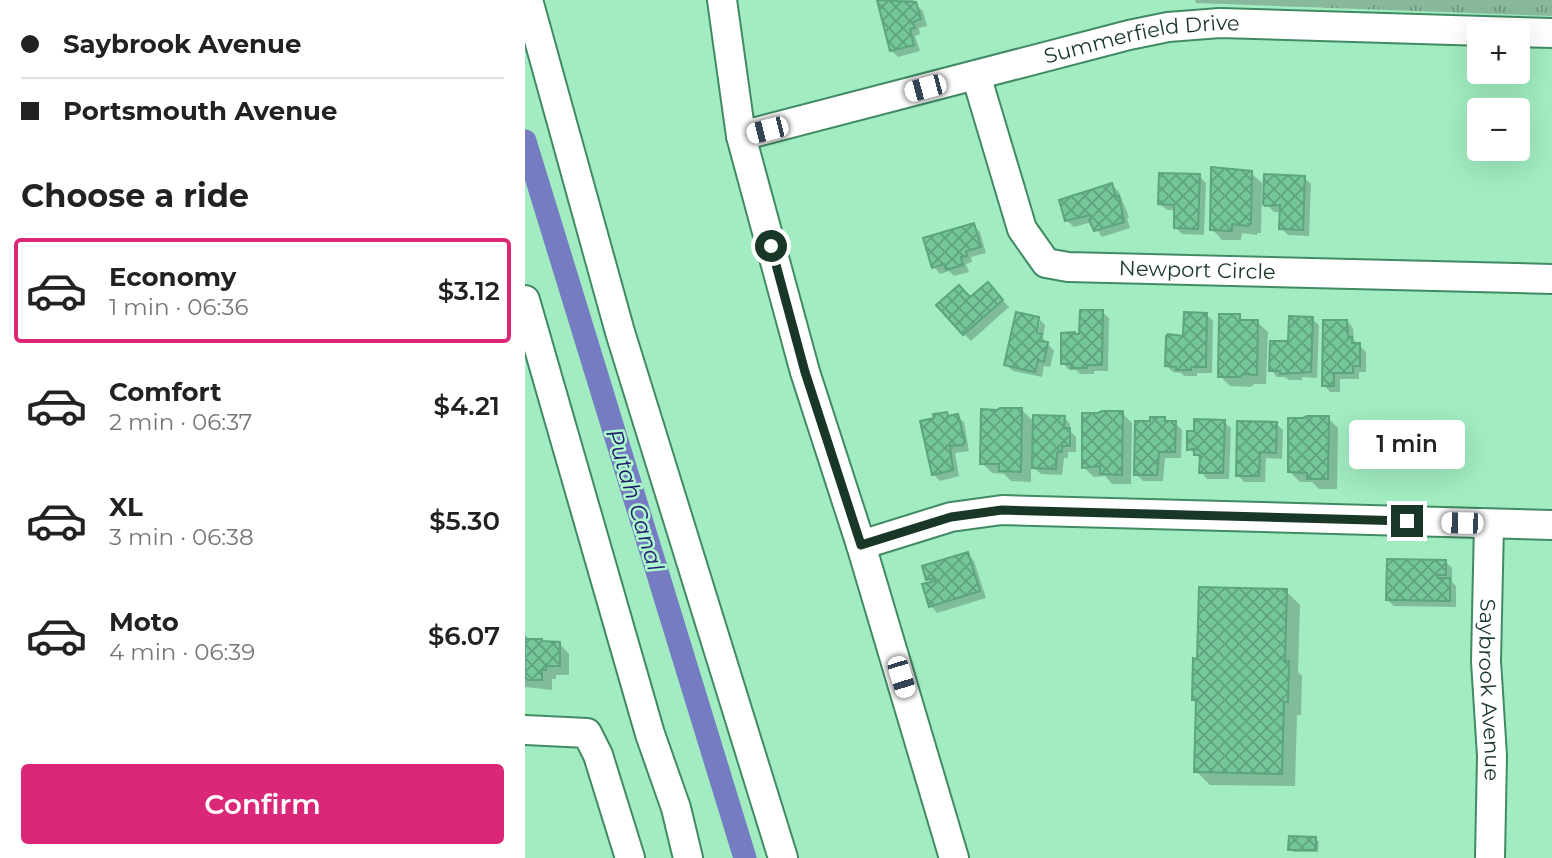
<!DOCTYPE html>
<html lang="en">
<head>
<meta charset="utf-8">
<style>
  body { margin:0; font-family:Montserrat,sans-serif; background:#f6f6f6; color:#222; height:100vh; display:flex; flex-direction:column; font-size:26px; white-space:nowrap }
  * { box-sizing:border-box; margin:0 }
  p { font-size:23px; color:#767676 }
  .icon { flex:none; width:38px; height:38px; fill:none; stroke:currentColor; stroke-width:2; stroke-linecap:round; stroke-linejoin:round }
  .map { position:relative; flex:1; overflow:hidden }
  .drawer { display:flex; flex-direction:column; background:#fff; width:525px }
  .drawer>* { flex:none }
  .banner { display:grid; align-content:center; height:154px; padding:0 21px; background:#fff }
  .buttons { position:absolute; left:942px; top:21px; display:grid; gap:14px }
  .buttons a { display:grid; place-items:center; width:63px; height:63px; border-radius:7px; background:#fff; box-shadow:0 7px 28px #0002; font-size:35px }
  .end { position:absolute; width:32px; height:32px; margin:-16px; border:9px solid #183726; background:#fff; box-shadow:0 0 0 4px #fff }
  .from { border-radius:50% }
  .bubble { position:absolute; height:49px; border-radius:7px; background:#fff; box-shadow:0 7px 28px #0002; font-size:23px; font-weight:600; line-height:49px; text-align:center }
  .car { position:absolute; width:21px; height:42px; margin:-21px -10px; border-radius:9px; box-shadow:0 0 5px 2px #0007; background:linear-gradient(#fff 24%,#345 0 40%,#fff 0 76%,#345 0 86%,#fff 0) }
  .banner b { display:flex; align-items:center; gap:24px; height:66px; font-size:26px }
  .banner b+b { border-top:2px solid #e0e0e0 }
  .banner i { width:18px; height:18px; background:#222 }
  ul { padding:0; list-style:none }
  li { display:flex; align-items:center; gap:21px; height:105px; margin:0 14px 10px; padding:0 7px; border:4px solid transparent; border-radius:7px }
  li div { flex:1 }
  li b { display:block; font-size:26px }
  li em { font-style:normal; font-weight:600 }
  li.active { border-color:#db2777 }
  li>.icon { width:63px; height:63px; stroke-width:1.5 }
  h2 { padding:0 21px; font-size:32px; line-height:84px }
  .button { display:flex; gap:14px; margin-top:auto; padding:14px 21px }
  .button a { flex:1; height:80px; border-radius:7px; background:#db2777; color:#fff; font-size:28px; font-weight:600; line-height:80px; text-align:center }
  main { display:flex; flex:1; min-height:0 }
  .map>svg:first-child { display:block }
</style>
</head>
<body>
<main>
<section class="drawer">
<div class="banner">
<b><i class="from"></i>Saybrook Avenue</b>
<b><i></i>Portsmouth Avenue</b>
</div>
<h2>Choose a ride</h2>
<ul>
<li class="active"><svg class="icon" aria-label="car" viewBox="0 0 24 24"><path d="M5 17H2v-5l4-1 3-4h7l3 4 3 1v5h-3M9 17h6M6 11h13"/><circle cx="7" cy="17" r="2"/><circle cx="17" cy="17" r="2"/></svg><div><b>Economy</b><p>1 min · 06:36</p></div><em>$3.12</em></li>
<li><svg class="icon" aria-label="car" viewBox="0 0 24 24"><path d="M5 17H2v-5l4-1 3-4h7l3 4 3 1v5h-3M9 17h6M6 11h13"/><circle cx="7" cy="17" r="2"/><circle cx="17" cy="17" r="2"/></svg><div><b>Comfort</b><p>2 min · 06:37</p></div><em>$4.21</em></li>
<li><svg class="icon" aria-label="car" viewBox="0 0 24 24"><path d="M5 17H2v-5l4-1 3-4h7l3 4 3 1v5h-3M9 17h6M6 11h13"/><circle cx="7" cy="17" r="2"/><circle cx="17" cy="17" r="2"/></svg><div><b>XL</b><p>3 min · 06:38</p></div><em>$5.30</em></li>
<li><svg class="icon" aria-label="car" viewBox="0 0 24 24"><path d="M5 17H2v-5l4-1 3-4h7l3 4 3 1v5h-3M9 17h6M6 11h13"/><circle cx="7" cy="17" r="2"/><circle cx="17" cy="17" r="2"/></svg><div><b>Moto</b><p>4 min · 06:39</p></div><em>$6.07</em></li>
</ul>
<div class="button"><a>Confirm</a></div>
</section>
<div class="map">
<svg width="1027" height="858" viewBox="0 0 1027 858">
  <defs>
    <pattern id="park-tufts" width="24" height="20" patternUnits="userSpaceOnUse" patternTransform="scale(1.75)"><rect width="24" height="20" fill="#88b99c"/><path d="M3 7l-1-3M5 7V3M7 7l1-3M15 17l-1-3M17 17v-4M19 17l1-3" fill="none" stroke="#6e977f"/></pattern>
    <pattern id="building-cross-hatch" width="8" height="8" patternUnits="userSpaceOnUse" patternTransform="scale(1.75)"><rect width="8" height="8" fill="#75c799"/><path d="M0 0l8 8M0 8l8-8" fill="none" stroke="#5fa27d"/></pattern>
  </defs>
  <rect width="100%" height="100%" fill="#a1ecc0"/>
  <path fill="url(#park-tufts)" d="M670,0H1027V16L671,3Z"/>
  <path fill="#0003" fill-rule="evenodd" d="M388,0L390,4L398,11L402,26L394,28L395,34L390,36L395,51L373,57L367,51L354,1Z
    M726,173L737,183L736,233H732V235L717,233L716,240H697L687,229Z
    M674,176L681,183L679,235L657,234L651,228V210H642L635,204Z
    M779,178L786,184L784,236L763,235L756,228L757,212H749L740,203Z
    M587,185L594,192L604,217L602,218L605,228L577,237L567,222L549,227L542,221Z
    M448,225L455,232L461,253L446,257L447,262L441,264L444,272L429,276L424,271L415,274L409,267Z
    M469,291L484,307L446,341L439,334L446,299Z
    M577,312L584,318L583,371H569V374H555L551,370H544L538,363L551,336H556Z
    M681,314L688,321L687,373H672V376H659L656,373L648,372L642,366L660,337Z
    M714,316L720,322H732L743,332L741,384H729L726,387L705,386L695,376Z
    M513,318L520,325L518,338L529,351L525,367L519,366L517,377L488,371L481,365ZM511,321H515L512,342Z
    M787,319L794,325L792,378L777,377V380H764L760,377H752L746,370L765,343Z
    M822,321L828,328L829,340L841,352V372H834V379H815V392H805L799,385Z
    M496,409L510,423L539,417L545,424V431L551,437V452H543V458H539L537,475L516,474L506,465V482L486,481L479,474L467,473L457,463Z
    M421,413L425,417L432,416L439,422L444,451L430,453L434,476L415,481L408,474Z
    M597,413L607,423L606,484H587L580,476L569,477L558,467Z
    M803,418L813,428L812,489H794L787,482H775L764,471Z
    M639,419L643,423H650L657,430L656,458H640L638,481H618L611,474Z
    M699,422L706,428L704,479H682L676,472L677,460L664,449Z
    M751,424L758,430L757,459L741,458L740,482H719L713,475Z
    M442,554L449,561L461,598L412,613L406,606L407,583L403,579Z
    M920,561L927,568V582L931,586V607L869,606L862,600Z
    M761,591L775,605L773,672L777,676L776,715H772L770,786L685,785L671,771L673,703L669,699L674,661Z
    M0,639L3,641L34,643L44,654V675H31V679H27V690L0,687Z
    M791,839L794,842L793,852H768L765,849Z"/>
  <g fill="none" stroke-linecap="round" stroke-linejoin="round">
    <path stroke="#757cc1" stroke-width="23" d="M0,141L220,858"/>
  </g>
  <path fill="url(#building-cross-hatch)" stroke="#5ca57d" stroke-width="2" d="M352,0L391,2L396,19L388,22L390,28L385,29L389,45L365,51Z
    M686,167L727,171L726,224H723V226L707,224V231L685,230Z
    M634,173L675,174L673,229L649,228V205L633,204Z
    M739,174L780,176L778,230L754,229L755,205L740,206L738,204Z
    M587,183L591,197L594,196L599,222L569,231L564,220L566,219L565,215L540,221L534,200Z
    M449,223L456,247L441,251L442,256L436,257L438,265L421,270L419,264L407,268L398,238Z
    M463,282L478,300L438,335L411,305L434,285L445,297Z
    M555,310H578L577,365H563L562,368H546L547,364H536V333L550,332V334H554Z
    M491,312L514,317L512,333L517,334L515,341L523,342L519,362L513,360L510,372L479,365Z
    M659,312L682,313L681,367H666V370H651V367L640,366L641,336L643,334L658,336Z
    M694,314H715V320H733L732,375L718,374L715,377H693Z
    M764,316L788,317L786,372L755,374V371H744L745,341H763Z
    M798,320H822L823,337H827V343H835V366H828V373H809V386H797Z
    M475,408H497L496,472L474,471V464H455L456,409L472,410Z
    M577,411H598L597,475L575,474V466L557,468V413H573Z
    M422,412L423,416L433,414L440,442L438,445L425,446L428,470L407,475L395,421L409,418L408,414Z
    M508,415L540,416L539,428H545V446H537V452H532L531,469L507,468Z
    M782,416H804L803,479H782V473L763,472V418H778Z
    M625,417H640V421H651L650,452H634L632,475H609L610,421H625Z
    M669,419L700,420L698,473H674L675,455H669V449L662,450V431H669Z
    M712,421L752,422L751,453L735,452L734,476H711Z
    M443,552L455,591L404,607L397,584L410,581L409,578L401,580L397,566Z
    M862,559L921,560V575H913V578H925V601L861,600Z
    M674,587L762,589L760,661H764L763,702H759L757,774L669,772L671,700H667L668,658L672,659Z
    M0,637L2,639H17V641L35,642V666H21V670H17V680H3L0,677Z
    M764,836L791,837V850H763Z"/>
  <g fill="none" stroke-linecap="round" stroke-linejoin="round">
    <g stroke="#418a63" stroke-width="32">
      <g id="minor">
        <path d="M3,0L95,332L258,858"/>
        <path d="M197,0L216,136L280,372L336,545L429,858"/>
        <path id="s1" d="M451,75L497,229L521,263L543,267L1027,279"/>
        <path id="s2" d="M216,136L604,35L643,27L695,23L1027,33"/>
        <path d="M0,300L125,734L151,808L163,858"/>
        <path id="s3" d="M964,524L961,661L967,756L965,858"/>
        <path d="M336,545L426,517L477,510L1027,525"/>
        <path d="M0,730L62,733L73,755L105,858"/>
      </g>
    </g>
    <use href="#minor" stroke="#fff" stroke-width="28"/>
  </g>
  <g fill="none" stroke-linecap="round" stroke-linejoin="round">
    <path stroke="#183726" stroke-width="9" d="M246,246L280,372L336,545L426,517L477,510L882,521"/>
  </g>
  <g text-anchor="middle" stroke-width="5" stroke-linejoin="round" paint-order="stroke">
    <g font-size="21" fill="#183726" stroke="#aef9cd">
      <text dy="7" stroke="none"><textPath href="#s2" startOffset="413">Summerfield Drive</textPath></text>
      <text dy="7" stroke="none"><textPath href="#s1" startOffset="354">Newport Circle</textPath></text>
      <text dy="7" stroke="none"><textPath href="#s3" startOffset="166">Saybrook Avenue</textPath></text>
    </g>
    <g font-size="23" font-style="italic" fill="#241d6f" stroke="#aef9cd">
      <text transform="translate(110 500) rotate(73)" y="8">Putah Canal</text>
    </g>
  </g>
</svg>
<div class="buttons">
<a>+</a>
<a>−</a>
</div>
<i class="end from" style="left:246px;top:246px"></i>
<i class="end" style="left:882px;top:521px"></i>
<div class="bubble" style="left:824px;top:420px;width:116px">1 min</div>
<i class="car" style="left:400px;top:88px;rotate:255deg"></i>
<i class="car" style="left:242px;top:130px;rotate:256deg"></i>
<i class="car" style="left:937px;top:523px;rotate:271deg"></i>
<i class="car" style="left:376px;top:677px;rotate:163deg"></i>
</div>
</main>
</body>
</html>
